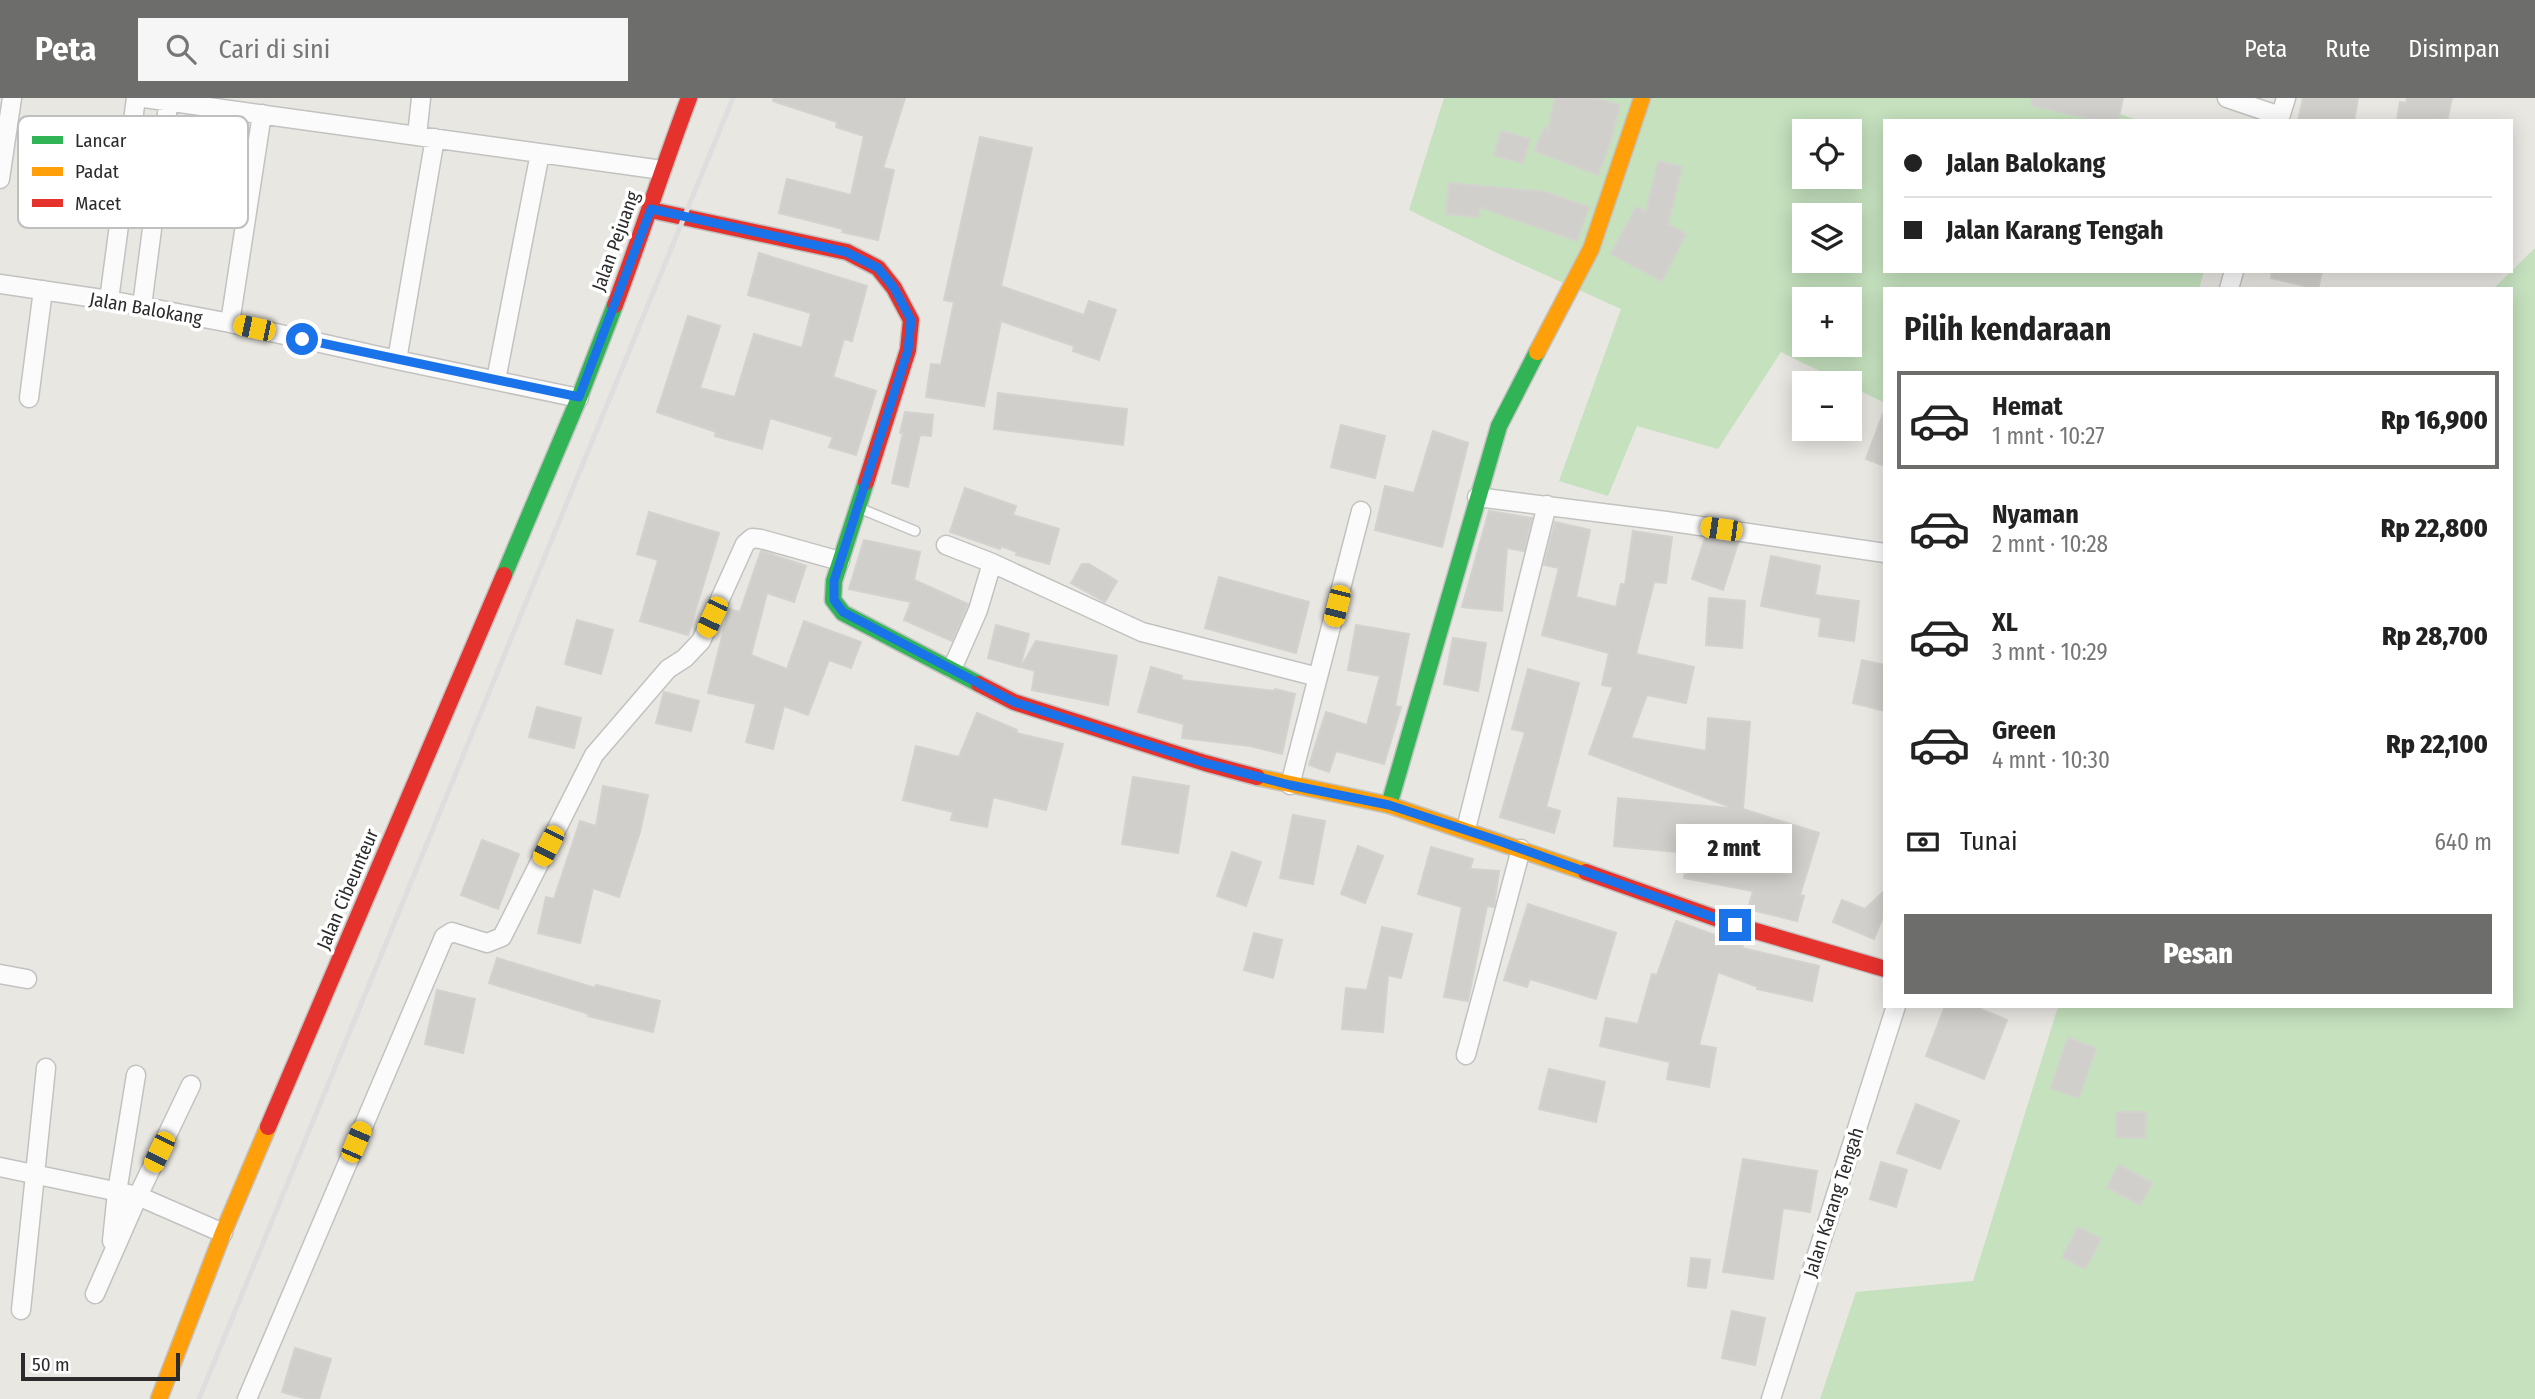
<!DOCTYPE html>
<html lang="id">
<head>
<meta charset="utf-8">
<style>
  body { margin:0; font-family:"Fira Sans Condensed",sans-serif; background:#f6f6f6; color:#222; height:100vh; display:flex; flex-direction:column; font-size:26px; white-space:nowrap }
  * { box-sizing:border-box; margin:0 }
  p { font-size:23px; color:#767676 }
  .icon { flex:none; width:38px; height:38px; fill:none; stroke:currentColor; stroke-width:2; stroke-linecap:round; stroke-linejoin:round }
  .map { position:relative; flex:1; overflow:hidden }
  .drawer { position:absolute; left:1883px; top:189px; width:630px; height:721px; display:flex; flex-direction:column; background:#fff; border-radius:0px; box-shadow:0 4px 18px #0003 }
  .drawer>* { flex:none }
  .guide { position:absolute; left:1883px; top:21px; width:630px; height:154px; border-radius:0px; box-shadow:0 4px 18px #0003; display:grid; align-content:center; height:154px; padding:0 21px; background:#fff }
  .fabs { position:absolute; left:1792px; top:21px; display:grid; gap:14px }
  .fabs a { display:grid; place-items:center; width:70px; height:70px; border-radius:0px; background:#fff; box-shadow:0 4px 18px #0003; font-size:35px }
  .scale { position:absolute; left:21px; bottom:18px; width:159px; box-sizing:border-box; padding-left:7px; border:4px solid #2b2b2b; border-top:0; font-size:19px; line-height:24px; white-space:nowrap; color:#2b2b2b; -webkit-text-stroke:5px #fff; paint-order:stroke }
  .end { position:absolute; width:32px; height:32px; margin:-16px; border:9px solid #1a73e8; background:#fff; box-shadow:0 0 0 4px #fff }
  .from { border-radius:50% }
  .bubble { position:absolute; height:49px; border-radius:0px; background:#fff; box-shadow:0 4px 18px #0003; font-size:23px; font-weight:800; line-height:49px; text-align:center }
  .car { position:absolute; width:21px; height:42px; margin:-21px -10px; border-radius:9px; box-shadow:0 0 5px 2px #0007; background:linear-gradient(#f5c518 24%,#345 0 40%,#f5c518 0 76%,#345 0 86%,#f5c518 0) }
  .guide b { display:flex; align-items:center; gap:24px; height:66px; font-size:26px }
  .guide b+b { border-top:2px solid #e0e0e0 }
  .guide i { width:18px; height:18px; background:#222 }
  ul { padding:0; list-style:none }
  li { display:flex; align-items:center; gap:21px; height:98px; margin:0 14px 10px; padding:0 7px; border:4px solid transparent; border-radius:0px }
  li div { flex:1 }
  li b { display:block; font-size:26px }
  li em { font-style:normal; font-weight:800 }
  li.active { border-color:#6d6d6b }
  li>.icon { width:63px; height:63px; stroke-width:1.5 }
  h2 { padding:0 21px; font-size:32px; line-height:84px }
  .pay { display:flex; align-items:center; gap:18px; height:77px; padding:0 21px; font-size:26px }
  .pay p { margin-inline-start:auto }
  .primary-button { display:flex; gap:14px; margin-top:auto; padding:14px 21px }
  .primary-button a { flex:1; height:80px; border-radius:0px; background:#6d6d6b; color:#fff; font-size:28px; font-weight:800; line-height:80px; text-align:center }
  header { display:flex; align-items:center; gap:42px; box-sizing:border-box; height:98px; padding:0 35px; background:#6d6d6b; color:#fff }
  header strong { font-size:33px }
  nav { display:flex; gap:38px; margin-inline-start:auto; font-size:24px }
  .search { width:490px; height:63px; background:#f6f6f6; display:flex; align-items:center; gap:18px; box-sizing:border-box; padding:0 24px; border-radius:0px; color:#767676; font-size:26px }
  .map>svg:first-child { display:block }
</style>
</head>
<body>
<header>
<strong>Peta</strong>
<div class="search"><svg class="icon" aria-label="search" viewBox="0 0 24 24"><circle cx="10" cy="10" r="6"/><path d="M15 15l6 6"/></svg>Cari di sini</div>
<nav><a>Peta</a><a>Rute</a><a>Disimpan</a></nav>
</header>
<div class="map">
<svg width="2535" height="1301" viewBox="0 0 2535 1301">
  <rect width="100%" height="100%" fill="#e8e7e2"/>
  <path fill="#c5e1be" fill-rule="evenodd" d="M1444,0H2074L2140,23H1885V173H2204L2199,191H1885V305L1850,288V285H1844L1781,254L1718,351L1637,328L1608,398L1559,383L1621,211L1499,156L1409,112ZM1804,33H1850V79H1804ZM1804,117H1850V163H1804ZM1804,201H1850V247H1804Z
    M2535,150V1301H1820L1856,1194L1973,1183L2057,912L2061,908H2511V191H2493Z"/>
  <path fill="#d0cfcb" stroke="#d3d2ce" stroke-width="2" d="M774,0H905L883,70L894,72L878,142L842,134L843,131L779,115L787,81L851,97L864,38L836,29L837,24L773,3Z
    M1555,0H1593L1620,7L1611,42L1598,77L1535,53L1544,30L1548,32Z
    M2032,0H2123L2118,23H2100L2031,7Z
    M2303,0H2358L2354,23H2298Z
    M2407,0H2452L2447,23H2397L2400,4L2406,5Z
    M1501,33L1530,41L1523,65L1494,57Z
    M980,39L1032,50L1001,188L1084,217L1089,203L1116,212L1099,262L1073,253L1074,248L1001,223L984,308L926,299L931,266L941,267L954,204L944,202Z
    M1658,63L1682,69L1668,126L1686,136L1662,183L1611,156L1636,109L1646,114Z
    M1449,85L1545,94L1589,109L1577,143L1480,109L1479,119L1446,116Z
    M759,155L867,188L852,243L844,241L833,279L876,293L856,357L829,349L833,339L770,320L762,351L715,338L716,334L657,314L688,218L720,228L700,290L735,299L754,236L802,250L811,215L748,197Z
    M2272,173H2322L2318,191L2271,180Z
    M998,295L1127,311L1123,347L994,331Z
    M905,314L933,317L931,338L920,337L908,389L892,385L903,335H900Z
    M1883,316H1885V368L1866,361Z
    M1341,327L1385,338L1375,380L1331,369Z
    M1433,333L1468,345L1442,449L1375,432L1385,388L1414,395Z
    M965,390L1016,408L1013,417L1059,431L1049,466L1016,457L1017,454L1001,448L1000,451L950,434Z
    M1489,413L1532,420L1524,453L1507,450L1502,513L1462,509Z
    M649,414L719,435L688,537L640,523L658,462L637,456Z
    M1555,424L1590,432L1576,499L1616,509L1621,486L1625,487L1633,433L1672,439L1666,485L1654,484L1636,556L1694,569L1686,605L1647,597L1631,640L1706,653L1708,620L1750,624L1743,711L1819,735L1800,797L1804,798L1797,823L1748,811L1753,793L1684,780L1689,755L1614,748L1618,700L1728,710V708L1589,656L1613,589L1602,587L1609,555L1542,537L1559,470L1544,467Z
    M1705,440L1738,445L1723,492L1692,481Z
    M864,442L920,454L914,482L968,506L952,543L904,522L911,504L849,491Z
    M761,453L806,468L794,504L767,495L751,557L787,571L804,523L861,544L851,570L829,562L808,617L784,608L773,651L746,644L756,606L708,595L729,511L740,514Z
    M1771,458L1820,468L1815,497L1859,503L1854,543L1819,538L1821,520L1761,508Z
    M1082,466H1089L1117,483L1105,504L1071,485Z
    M1219,479L1309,504L1296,555L1205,530Z
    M1709,500L1745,503L1742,550L1706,547Z
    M577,522L613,532L601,576L565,566Z
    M996,527L1029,536L1020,569L988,560Z
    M1356,527L1409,536L1395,608L1401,609L1384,666L1336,653L1329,674L1309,667L1326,614L1367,627L1380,578L1348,572Z
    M1453,540L1486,545L1478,593L1444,586Z
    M1036,543L1117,558L1108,607L1032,592L1035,573L1021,569Z
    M1862,562L1885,567V613L1853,605Z
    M1151,569L1182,578L1181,582L1275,593V591L1295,596L1282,656L1250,648L1182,640L1184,626L1138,614Z
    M1528,571L1579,585L1546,709L1560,713L1554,735L1500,719L1525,634L1512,631Z
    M664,594L699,603L691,633L656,625Z
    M537,609L581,620L574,650L529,639Z
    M977,615L1017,632L1016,635L1063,646L1046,712L993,699L987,729L951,722L953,714L903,702L916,648L959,659Z
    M1133,679L1189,688L1178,755L1122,746Z
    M603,688L648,697L640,734L619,799L593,790L580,845L538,835L546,799L554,801L580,723L596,728Z
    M1293,717L1325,723L1313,786L1280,780Z
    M482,742L519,756L498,811L461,797Z
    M1358,748L1383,758L1365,805L1341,796Z
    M1431,749L1473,761L1470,771L1499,773L1494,809L1487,808L1468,903L1444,899L1462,809L1418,796Z
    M1232,754L1261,764L1246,808L1217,798Z
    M1885,792V814L1874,841L1833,824L1842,802L1865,811Z
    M1528,806L1616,835L1596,901L1530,881L1527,889L1504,882Z
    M1676,823L1743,847L1742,850L1819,868L1812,903L1757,891L1758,889L1718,874L1699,947L1716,950L1709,989L1667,981L1670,964L1600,948L1606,920L1638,926L1652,876L1657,877Z
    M1382,829L1412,836L1401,880L1388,877L1383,934L1342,931L1346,890L1367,892Z
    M1254,835L1282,842L1273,880L1244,872Z
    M497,860L595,890L596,887L660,903L653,934L588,918L589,916L489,885Z
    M437,892L475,901L463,955L425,946Z
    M1945,908H1973L2007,922L1984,981L1926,958Z
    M2068,940L2096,950L2079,1000L2051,990Z
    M1549,971L1605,984L1596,1024L1539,1011Z
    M1916,1006L1959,1023L1940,1071L1897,1055Z
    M2116,1014H2146L2145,1040L2116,1039Z
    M1743,1061L1817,1073L1810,1114L1783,1110L1773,1181L1723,1174Z
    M1881,1064L1907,1072L1896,1109L1870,1101Z
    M2119,1067L2152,1085L2140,1107L2107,1089Z
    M2078,1129L2101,1141L2085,1171L2062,1159Z
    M1691,1160L1710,1162L1706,1190L1688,1188Z
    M1732,1213L1765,1220L1755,1267L1722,1260Z
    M295,1250L331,1261L319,1301H307L282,1294Z"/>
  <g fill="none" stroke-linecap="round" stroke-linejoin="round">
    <g stroke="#c2c2c1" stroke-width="12">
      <path id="lane" d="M859,410L915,433"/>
    </g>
    <g stroke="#c2c2c1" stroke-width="21">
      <path id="street" d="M144,0L662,72
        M2227,0L2280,18
        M2279,23L2286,0
        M417,38L421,0
        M0,81L12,0
        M0,186L109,202L230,225L397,262L579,300
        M2229,191L2234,173
        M109,202L136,0
        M142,208L169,0
        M230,225L262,16
        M397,262L435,40
        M496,282L540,55
        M29,300L43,192
        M1477,399L1666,423L1885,455
        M946,447L992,465L1142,534L1318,579
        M952,571L978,512L992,465
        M1290,687L1361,413
        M1466,731L1547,407
        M0,876L27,881
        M1466,957L1521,751
        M0,1069L138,1098L223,1135
        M112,1143L117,1094L136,977
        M95,1196L138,1098L191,987
        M21,1212L46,970
        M247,1301L444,839L452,834L487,845L502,839L594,657L668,571L685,560L701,543L745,446L752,440L761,441L840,463
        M1771,1301L1896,908"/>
    </g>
    <g stroke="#c2c2c1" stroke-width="19">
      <path id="fast" d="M866,384L834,483L833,502L843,515L979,586
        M504,477L579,300L615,207
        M1389,707L1499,328L1537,254"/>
    </g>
    <g stroke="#c2c2c1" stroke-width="19">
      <path id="slow" d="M1537,254L1591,151L1642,0
        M1257,679L1389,707L1586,774
        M159,1301L223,1135L268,1029"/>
    </g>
    <g stroke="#c2c2c1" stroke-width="19">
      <path id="jam" d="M651,112L847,154L878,170L894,190L911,222L908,252L866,384
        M615,207C641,138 663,69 689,0
        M979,586L1014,604L1205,665L1257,679
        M1586,774L1735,827L1885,871
        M268,1029L504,477"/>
    </g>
    <use href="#lane" stroke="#fcfbfb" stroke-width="9"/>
    <use href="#street" stroke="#fcfbfb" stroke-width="18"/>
    <use href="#fast" stroke="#30b455" stroke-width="16"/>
    <use href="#slow" stroke="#ff9f0a" stroke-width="16"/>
    <use href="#jam" stroke="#e5322d" stroke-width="16"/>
    <path stroke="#dededf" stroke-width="5" d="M199,1301L733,0"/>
  </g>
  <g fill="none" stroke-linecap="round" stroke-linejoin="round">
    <path stroke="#1a73e8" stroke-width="9" d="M302,241L579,299L651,111L846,154L878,170L894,190L911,222L908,252L834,483V502L843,514L1014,604L1205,665L1290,687L1389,707L1499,743L1735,827"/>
  </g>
  <g text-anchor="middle" stroke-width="7" stroke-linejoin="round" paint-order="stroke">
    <g font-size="19" fill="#2b2b2b" stroke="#fff">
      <text transform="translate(615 143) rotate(-70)" y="7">Jalan Pejuang</text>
      <text transform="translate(146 210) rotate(10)" y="7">Jalan Balokang</text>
      <text transform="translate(347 791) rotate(-67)" y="7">Jalan Cibeunteur</text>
      <text transform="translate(1833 1104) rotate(-72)" y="7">Jalan Karang Tengah</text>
    </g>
  </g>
  <rect x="18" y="18" width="230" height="112" rx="10" fill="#fff" stroke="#bfbfbf" stroke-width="2"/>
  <rect x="32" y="38" width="31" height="8" fill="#30b455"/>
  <rect x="32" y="69" width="31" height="9" fill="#ff9f0a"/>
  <rect x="32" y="101" width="31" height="8" fill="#e5322d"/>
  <g font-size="19" fill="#2b2b2b">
    <text x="75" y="49">Lancar</text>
    <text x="75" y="80">Padat</text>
    <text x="75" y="112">Macet</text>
  </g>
</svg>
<div class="fabs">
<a><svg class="icon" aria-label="locate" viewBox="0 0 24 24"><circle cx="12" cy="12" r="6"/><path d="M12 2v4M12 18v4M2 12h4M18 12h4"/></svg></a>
<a><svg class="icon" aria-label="layers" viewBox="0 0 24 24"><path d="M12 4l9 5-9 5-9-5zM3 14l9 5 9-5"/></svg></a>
<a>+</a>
<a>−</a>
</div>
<div class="scale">50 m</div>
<i class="end from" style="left:302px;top:241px"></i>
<i class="end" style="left:1735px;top:827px"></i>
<div class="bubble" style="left:1676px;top:726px;width:116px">2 mnt</div>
<i class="car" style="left:254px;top:230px;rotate:282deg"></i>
<i class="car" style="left:1721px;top:431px;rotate:278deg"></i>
<i class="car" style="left:1337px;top:508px;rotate:194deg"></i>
<i class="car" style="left:712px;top:519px;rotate:205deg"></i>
<i class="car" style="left:548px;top:748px;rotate:207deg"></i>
<i class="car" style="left:356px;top:1044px;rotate:23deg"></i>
<i class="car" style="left:159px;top:1054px;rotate:206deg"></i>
<div class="guide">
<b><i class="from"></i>Jalan Balokang</b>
<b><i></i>Jalan Karang Tengah</b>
</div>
<section class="drawer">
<h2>Pilih kendaraan</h2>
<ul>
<li class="active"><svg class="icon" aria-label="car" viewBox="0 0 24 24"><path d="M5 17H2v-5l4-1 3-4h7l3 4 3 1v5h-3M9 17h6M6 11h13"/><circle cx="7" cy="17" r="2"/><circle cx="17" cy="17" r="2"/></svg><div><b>Hemat</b><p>1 mnt · 10:27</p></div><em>Rp 16,900</em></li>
<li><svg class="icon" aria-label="car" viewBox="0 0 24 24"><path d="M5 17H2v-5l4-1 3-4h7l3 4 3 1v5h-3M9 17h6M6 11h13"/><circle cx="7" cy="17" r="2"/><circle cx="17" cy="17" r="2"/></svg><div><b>Nyaman</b><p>2 mnt · 10:28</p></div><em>Rp 22,800</em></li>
<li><svg class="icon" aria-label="car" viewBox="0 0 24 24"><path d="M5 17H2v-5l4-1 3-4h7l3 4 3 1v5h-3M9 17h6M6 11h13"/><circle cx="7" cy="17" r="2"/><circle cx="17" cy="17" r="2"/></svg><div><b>XL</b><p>3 mnt · 10:29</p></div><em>Rp 28,700</em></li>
<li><svg class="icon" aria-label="car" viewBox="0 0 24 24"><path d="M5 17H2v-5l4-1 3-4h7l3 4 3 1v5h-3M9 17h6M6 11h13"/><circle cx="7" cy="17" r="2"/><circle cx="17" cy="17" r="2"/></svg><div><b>Green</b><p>4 mnt · 10:30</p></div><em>Rp 22,100</em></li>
</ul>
<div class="pay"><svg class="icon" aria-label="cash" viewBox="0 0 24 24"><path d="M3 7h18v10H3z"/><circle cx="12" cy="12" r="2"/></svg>Tunai<p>640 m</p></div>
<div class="primary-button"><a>Pesan</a></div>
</section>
</div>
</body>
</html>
